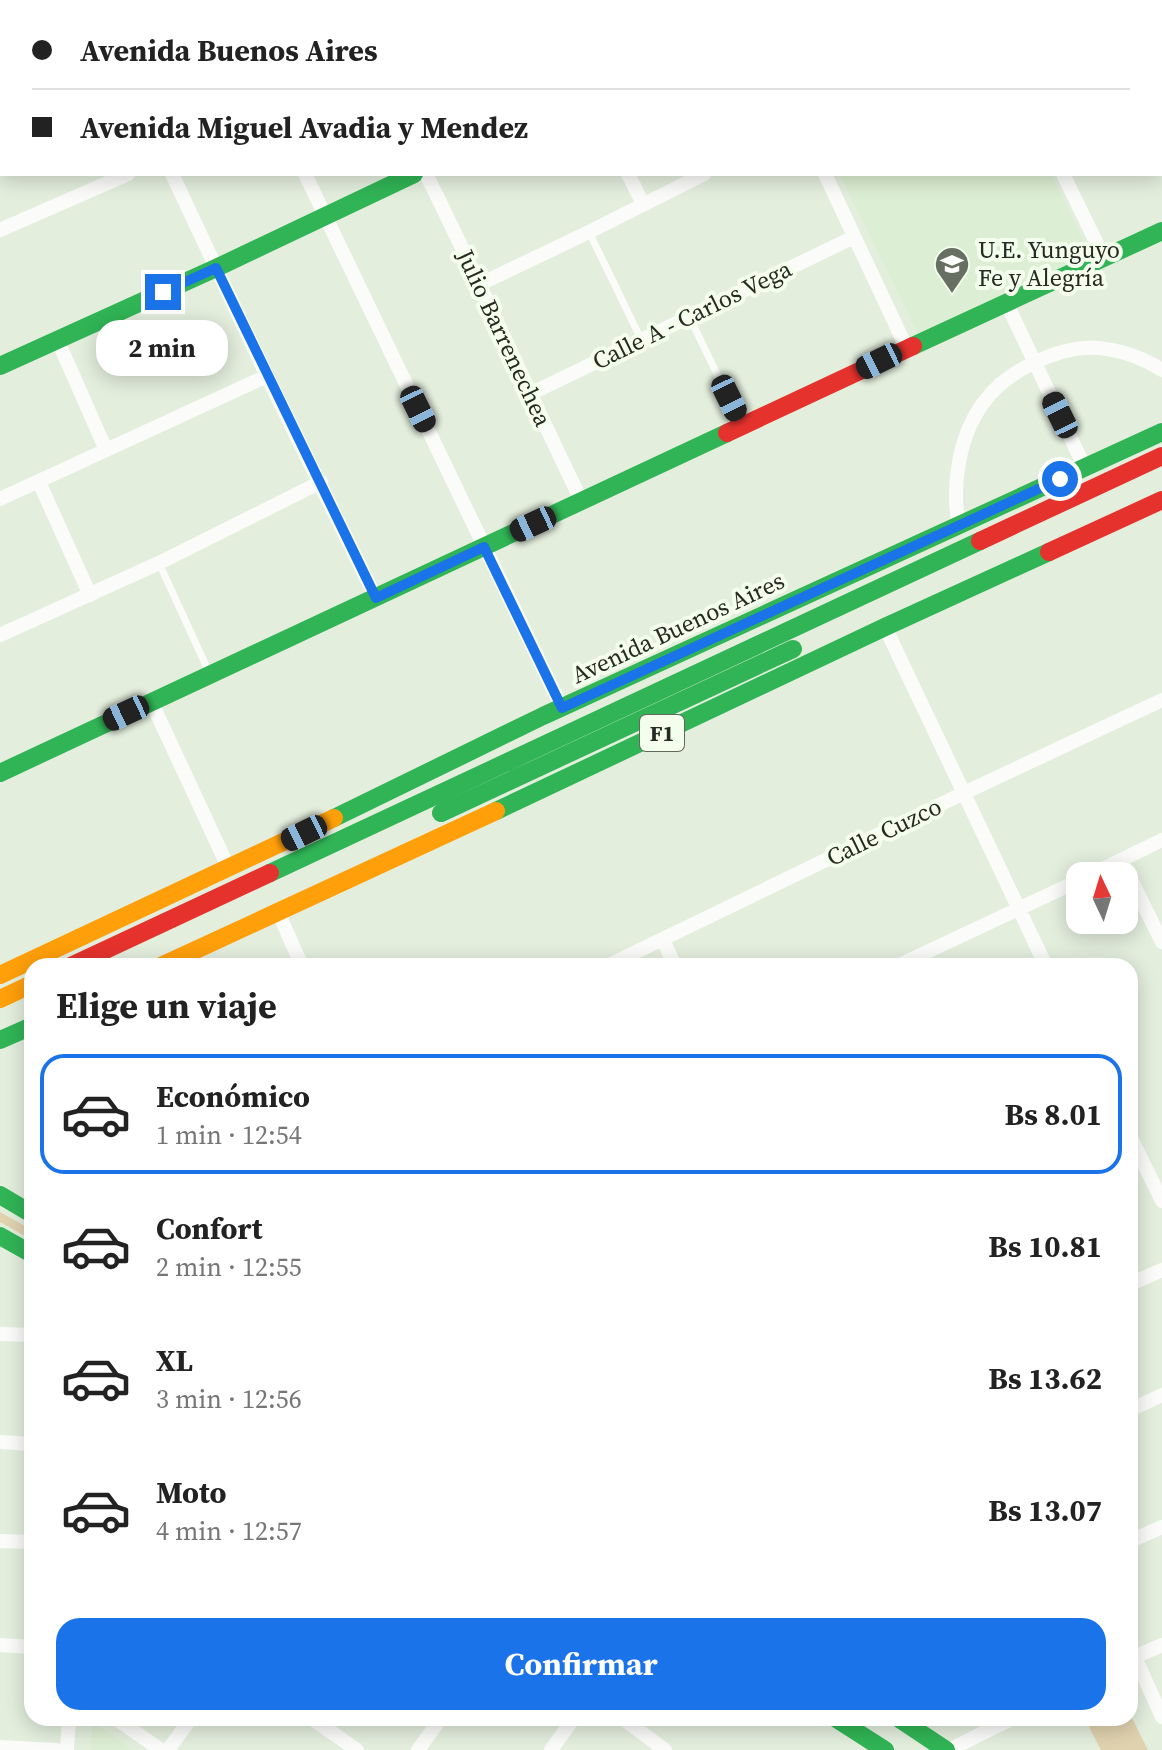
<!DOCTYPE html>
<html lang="es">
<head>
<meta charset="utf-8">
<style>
  body { margin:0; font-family:"Source Serif 4",serif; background:#f2f2f2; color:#222; height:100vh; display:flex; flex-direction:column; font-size:30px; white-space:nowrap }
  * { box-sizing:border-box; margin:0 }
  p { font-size:26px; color:#767676 }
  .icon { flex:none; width:44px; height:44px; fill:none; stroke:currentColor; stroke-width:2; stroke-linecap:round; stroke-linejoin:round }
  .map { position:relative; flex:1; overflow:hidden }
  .sheet { position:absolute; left:24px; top:958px; width:1114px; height:768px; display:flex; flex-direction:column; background:#fff; border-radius:24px; box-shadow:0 4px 20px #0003 }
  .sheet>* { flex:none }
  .top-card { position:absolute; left:0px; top:0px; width:1162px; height:176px; box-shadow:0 4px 20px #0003; display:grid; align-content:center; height:176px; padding:0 32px; background:#fff }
  .needle { width:52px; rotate:356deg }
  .buttons { position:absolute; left:1066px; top:862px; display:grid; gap:16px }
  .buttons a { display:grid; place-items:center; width:72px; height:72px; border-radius:16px; background:#fff; box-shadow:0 4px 20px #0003; font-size:40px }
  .end { position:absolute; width:36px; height:36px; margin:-18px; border:10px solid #1a73e8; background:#fff; box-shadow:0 0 0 4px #fff }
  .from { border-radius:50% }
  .bubble { position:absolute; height:56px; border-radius:24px; background:#fff; box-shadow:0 4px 20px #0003; font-size:26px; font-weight:700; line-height:56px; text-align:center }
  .car { position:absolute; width:24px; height:48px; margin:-24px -12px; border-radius:10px; box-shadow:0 0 6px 2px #0007; background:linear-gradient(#222 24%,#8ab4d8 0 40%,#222 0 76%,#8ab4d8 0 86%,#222 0) }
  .top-card b { display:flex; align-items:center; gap:28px; height:76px; font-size:30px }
  .top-card b+b { border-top:2px solid #e0e0e0 }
  .top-card i { width:20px; height:20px; background:#222 }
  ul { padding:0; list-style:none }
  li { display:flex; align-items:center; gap:24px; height:120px; margin:0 16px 12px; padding:0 16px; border:4px solid transparent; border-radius:24px }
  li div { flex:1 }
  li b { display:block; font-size:30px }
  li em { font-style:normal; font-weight:700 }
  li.active { border-color:#1a73e8 }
  li>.icon { width:72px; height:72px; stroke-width:1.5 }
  h2 { padding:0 32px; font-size:36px; line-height:96px }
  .primary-button { display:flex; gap:16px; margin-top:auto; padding:16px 32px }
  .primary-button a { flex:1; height:92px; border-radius:24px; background:#1a73e8; color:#fff; font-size:32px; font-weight:700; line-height:92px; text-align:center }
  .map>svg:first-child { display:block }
</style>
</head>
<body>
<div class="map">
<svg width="1162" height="1750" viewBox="0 0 1162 1750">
  <rect width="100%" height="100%" fill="#e3eedd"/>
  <path fill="#dceed3" d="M839,174H1051L1090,254L920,337Z
    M92,1721L132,1750H91Z"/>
  <path fill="#e0d2af" d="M0,1212L32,1230V1240L0,1222Z
    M1130,1714L1148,1750H1101L1089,1727L1106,1718H1130Z"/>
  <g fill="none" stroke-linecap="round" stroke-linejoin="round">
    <path stroke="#fbfcfa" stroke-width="7" d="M589,232L641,339
      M689,316L742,426
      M159,563L208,670"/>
    <path stroke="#fbfcfa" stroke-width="14" d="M91,0L92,2
      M222,0L223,2
      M347,0L348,2
      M544,0L545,2
      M743,0L744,2
      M983,0L984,2
      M503,2L507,0
      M1072,2L1076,0
      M1160,96L1162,95
      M0,116L2,115
      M172,174L267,376L376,598
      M305,174L562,708
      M426,174C480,282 529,393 582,502
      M628,174L643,204
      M825,174L907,349
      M1063,174L1104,258
      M0,230L128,174
      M480,284L589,232L704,174
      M1007,304L1085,468
      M58,341L106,450
      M530,394L854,237
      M39,482L90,595
      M0,499L267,376
      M959,526C951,486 959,435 984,402C1006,371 1060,345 1098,348C1121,350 1143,358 1162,370
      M885,627L1046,966
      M0,635L159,563L321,482
      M151,701L229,869
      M1121,860L1162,942
      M1088,876L1162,840
      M278,912L302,966
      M663,940L675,966
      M607,966L964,793L1162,700
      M897,966L1080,880
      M1130,1136L1162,1201
      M1130,1284L1162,1270
      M0,1334L32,1335
      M1130,1410L1162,1395
      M0,1442L32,1444
      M0,1541L32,1542
      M1130,1541L1162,1527
      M0,1645L32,1647
      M1135,1657L1162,1717
      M1130,1659L1162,1645
      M115,1718L161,1750
      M311,1718L357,1750
      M622,1718L665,1750
      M0,1747L56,1750
      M67,1750L69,1718
      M168,1750L191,1718
      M418,1750L441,1718
      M551,1750L574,1718
      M949,1750L1013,1718"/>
    <path stroke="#30b455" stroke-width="18" d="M913,346L1162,231
      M0,366L216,268L414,174
      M0,773L727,433
      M496,811L885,627L1049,552
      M441,813L793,649
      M334,818L543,716L1162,432
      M270,873L980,541
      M0,1040L32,1026
      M0,1195L32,1214
      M0,1236L32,1254
      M835,1718L885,1750
      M898,1718L946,1750"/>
    <path stroke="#ff9f0a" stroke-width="18" d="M784,2L788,0
      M161,966L496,811
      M0,975L334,818
      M0,999L32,984"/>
    <path stroke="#e5322d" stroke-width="18" d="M727,433L913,346
      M980,541L1162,456
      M1049,552L1162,500
      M71,966L270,873"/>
  </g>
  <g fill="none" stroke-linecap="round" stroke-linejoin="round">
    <path stroke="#1a73e8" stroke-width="10" d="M163,292L216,268L376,598L484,547L562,708L1060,479"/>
  </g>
  <defs>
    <g id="school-pin" transform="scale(1.8)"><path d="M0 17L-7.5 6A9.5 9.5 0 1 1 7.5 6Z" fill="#676f62" stroke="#f3feed"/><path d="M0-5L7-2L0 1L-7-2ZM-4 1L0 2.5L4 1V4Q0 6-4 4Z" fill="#fff"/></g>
  </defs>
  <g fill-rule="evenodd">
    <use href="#school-pin" x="952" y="264"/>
  </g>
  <g text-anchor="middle" stroke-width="8" stroke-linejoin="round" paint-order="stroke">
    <rect fill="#f3feed" stroke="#626a5e" stroke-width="2" x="640" y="715" width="44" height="36" rx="6"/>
    <g font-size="22" font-weight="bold" fill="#242b20">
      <text x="662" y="741">F1</text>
    </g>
    <g font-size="24" fill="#242b20" stroke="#f3feed" text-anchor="start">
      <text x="978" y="258">U.E. Yunguyo<tspan x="978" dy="28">Fe y Alegría</tspan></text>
    </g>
    <g font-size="24" fill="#242b20" stroke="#f3feed">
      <text transform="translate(692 315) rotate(-26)" y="8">Calle A - Carlos Vega</text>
      <text transform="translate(504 338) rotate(65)" y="8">Julio Barrenechea</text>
      <text transform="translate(678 628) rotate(-25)" y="8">Avenida Buenos Aires</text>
      <text transform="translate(884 832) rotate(-26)" y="8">Calle Cuzco</text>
    </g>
  </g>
</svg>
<div class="buttons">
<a><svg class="needle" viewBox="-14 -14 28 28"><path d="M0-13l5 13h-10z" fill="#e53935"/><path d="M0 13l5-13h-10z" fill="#767676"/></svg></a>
</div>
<i class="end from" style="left:1060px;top:479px"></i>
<i class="end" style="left:163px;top:292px"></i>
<div class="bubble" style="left:96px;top:320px;width:132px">2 min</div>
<i class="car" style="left:879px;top:361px;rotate:244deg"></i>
<i class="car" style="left:729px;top:398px;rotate:154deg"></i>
<i class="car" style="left:418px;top:409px;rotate:154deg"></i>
<i class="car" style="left:1060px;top:415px;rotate:334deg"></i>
<i class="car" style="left:533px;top:524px;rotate:245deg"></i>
<i class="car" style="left:126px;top:713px;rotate:245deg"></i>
<i class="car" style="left:304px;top:833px;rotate:244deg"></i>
<div class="top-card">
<b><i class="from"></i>Avenida Buenos Aires</b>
<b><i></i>Avenida Miguel Avadia y Mendez</b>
</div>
<section class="sheet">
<h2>Elige un viaje</h2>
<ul>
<li class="active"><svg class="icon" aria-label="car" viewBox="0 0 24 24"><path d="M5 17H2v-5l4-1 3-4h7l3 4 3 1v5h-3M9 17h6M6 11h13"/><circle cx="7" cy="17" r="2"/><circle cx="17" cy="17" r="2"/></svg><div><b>Económico</b><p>1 min · 12:54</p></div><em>Bs 8.01</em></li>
<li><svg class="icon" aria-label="car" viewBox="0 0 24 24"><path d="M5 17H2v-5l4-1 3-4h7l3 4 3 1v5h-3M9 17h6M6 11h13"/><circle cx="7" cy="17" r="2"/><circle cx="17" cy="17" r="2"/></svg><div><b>Confort</b><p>2 min · 12:55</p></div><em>Bs 10.81</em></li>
<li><svg class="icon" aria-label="car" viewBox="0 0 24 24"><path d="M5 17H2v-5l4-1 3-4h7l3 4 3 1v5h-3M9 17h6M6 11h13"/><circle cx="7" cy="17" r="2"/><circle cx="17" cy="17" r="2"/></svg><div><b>XL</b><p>3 min · 12:56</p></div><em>Bs 13.62</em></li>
<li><svg class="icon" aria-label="car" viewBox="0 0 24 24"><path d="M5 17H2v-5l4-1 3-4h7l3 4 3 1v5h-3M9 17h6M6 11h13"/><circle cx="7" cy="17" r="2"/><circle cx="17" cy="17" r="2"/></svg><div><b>Moto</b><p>4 min · 12:57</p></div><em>Bs 13.07</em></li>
</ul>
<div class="primary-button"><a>Confirmar</a></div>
</section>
</div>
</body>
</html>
